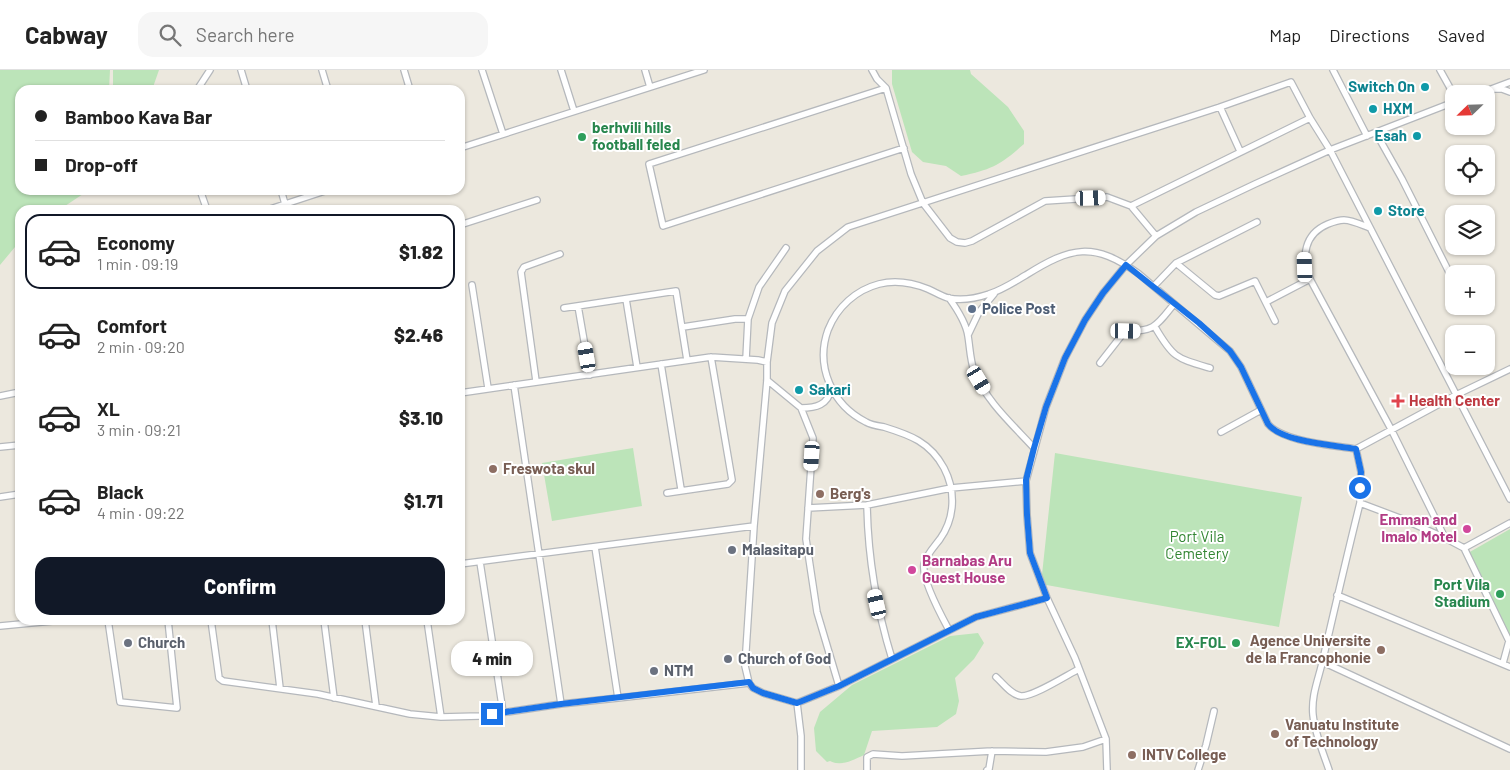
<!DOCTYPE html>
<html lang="en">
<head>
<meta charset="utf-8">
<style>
  body { margin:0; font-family:Barlow,sans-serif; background:#f6f6f6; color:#222; height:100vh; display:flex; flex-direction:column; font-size:19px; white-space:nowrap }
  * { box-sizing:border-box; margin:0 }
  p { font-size:16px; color:#767676 }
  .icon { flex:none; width:28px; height:28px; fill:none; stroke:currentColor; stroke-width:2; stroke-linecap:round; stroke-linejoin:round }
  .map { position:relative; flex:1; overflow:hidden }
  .side { position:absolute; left:15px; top:135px; width:450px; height:420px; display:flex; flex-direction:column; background:#fff; border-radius:15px; box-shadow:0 1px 4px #0004 }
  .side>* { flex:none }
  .top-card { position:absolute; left:15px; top:15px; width:450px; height:110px; border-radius:15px; box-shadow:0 1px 4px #0004; display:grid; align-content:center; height:110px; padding:0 20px; background:#fff }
  .needle { width:32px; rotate:247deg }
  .buttons { position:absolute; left:1445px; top:15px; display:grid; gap:10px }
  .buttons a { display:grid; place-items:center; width:50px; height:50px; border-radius:10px; background:#fff; box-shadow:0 1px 4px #0004; font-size:25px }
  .end { position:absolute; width:22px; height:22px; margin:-11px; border:6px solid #1a73e8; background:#fff; box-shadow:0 0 0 2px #fff }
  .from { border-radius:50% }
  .bubble { position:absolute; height:35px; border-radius:15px; background:#fff; box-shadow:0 1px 4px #0004; font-size:16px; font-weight:800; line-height:35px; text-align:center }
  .car { position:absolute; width:15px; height:30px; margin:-15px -8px; border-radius:6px; box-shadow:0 0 4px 1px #0007; background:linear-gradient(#fff 24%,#345 0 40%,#fff 0 76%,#345 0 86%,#fff 0) }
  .top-card b { display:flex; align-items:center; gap:18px; height:48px; font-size:19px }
  .top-card b+b { border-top:1px solid #e0e0e0 }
  .top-card i { width:12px; height:12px; background:#222 }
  ul { padding:9px 0 0; list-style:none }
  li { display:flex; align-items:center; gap:15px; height:75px; margin:0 10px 8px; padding:0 10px; border:2px solid transparent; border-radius:15px }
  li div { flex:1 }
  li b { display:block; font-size:19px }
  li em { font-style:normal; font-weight:800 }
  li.current { border-color:#111827 }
  li>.icon { width:45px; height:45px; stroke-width:1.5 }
  .action { display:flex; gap:10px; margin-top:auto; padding:10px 20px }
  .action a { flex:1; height:58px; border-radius:15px; background:#111827; color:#fff; font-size:20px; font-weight:800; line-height:58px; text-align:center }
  header { display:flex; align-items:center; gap:30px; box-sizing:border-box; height:70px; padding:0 25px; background:#fff; border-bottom:1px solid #e0e0e0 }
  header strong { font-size:24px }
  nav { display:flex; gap:28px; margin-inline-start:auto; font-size:18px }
  .search { width:350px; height:45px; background:#f6f6f6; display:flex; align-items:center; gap:12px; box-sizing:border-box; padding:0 18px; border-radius:15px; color:#767676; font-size:19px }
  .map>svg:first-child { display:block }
</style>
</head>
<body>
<header>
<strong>Cabway</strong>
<div class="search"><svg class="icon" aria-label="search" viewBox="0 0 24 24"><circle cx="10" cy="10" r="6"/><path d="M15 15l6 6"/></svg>Search here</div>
<nav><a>Map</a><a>Directions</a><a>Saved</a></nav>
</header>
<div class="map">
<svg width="1510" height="700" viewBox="0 0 1510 700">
  <rect width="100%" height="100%" fill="#ece8de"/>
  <path fill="#bce4b9" d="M0,0H110L109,20H20V120H89L59,140H20V171L0,195Z
    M113,0H159L152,20H113Z
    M892,0H970L971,4L1008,37L1024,61V74C1000,95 993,99 961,106L946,96L923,92L912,82L892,14Z
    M633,378L642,436L552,451L542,393Z
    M1055,383L1302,427L1279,557L1041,514Z
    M1510,459V566L1468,483Z
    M978,563L984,573L974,589L955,608L959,631L956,644L937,657L872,661L864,685C853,690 841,697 830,691L827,692L816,681L814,658L820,642L852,615L950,566Z"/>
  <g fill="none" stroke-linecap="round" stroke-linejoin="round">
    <g stroke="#b5b8bc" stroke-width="8">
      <path id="minor" d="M241,0L247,20
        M322,0L328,20
        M404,0L410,20
        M482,0L503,64
        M561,0L574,41
        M645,0L650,17
        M872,0L877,9L886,18
        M1333,0L1367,66
        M1440,0L1454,25
        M1494,19H1502L1510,22
        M197,20L210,0
        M1478,24L1510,12
        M1220,37L1240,81
        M1376,63L1402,109L1454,212
        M460,78L704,0
        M904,78L663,156L649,94L886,18L911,104L923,133L950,168L957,172L965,173L972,171L1045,131L1107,127L1131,136L1156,166
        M200,120L207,140
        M281,120L285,134
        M1131,136L1310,48
        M267,140L328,120
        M460,155L537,130
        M1370,158C1362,155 1352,150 1344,150C1339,150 1333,152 1328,154C1304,164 1301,187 1310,209L1391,359L1445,468
        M1176,193L1215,225L1219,226L1255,211L1275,251
        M472,215L488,318
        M1154,216L1176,193L1257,152
        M949,228C957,239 966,253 968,266C970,278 970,289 974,301C986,331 1012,354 1034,378
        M626,229L637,297
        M1266,232L1310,209
        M578,236L590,305
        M564,238L676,221L687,290
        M748,249L759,217L786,178
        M683,257L735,249H748L746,289
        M1155,257C1173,288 1176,288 1210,298
        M968,265L979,242L994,224
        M1100,293L1125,261C1155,262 1157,255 1174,234
        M661,294L681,419
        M767,310L801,338L813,368L806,469L817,542L839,616
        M536,311L521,202L524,197L560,184
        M514,315L561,634
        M460,323L711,287L758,290L767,292
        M0,326L20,322
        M801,338C816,338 828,335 831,319
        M1221,362L1261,340
        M0,377L20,375
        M667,423L728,414L732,410L711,287
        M0,427L20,424
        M867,435L951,418L1026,411
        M808,438L867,435C868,490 876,537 892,589
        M1464,478L1510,453
        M480,492L503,642
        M460,494L754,456
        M1337,525L1510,597
        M1047,528L976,547L839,616L797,633L763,623L753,618L749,613L745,596L754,456L767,310V292L772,253L785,221L817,181L848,157L1220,37L1291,12L1310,48L1330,80L1510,429
        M108,550L120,632L177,638L168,550
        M211,550L219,608L223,611L318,624L410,644L441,647L480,646L561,634L618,628L595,477
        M272,550L280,618
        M324,550L334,628
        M365,550L376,636
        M427,550L441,647
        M0,556L63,550
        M949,560C942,547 921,509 924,494C926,485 934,477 940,469C955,448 956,421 944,398C930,372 910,365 884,357C878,356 871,355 866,352C832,335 815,296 828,260C837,237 856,220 879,214C895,210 913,213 928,219C935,222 941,226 948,228C961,231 977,228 989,224C1002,220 1014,212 1026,205C1071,177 1093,171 1139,204L1230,281L1241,297L1268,354C1283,372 1333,375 1356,379
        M1323,592L1510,679
        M1503,593L1509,571L1464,478L1445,468L1405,450L1360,433L1361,402L1356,379L1456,325L1510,299
        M996,607C1003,613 1011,625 1021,626C1033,627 1067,605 1079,599
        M618,628L749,613
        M797,633L801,666V700
        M867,700V687L873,684L902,686L992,681L1046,682L1083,677L1106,669
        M987,700L989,699L992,681
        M1107,700L1106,669L1075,588L1047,528L1030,483L1027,445L1026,411L1046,337L1065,288L1085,250L1103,223L1126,195L1156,166L1196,142L1255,114L1330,80L1454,32
        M1198,700L1206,675L1214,641
        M1329,700C1323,682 1315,664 1313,645C1311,625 1319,608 1323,589C1335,537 1347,485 1360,433"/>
    </g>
    <use href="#minor" stroke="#fff" stroke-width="5.5"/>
  </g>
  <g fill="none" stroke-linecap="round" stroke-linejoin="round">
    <path stroke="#1a73e8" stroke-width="6" d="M492,644L561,634L749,612L753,618L763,623L797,633L839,616L976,547L1047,528L1030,483L1027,445L1026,410L1034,378L1046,337L1065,288L1085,250L1103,223L1126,195L1199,253L1230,281L1241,297L1268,354C1282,372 1333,375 1356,379L1361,402L1360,418"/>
  </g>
  <g fill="#0f9aa8" stroke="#fff" stroke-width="2">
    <circle cx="1425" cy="17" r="5"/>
    <circle cx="1373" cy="39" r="5"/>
    <circle cx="1417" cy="66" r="5"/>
    <circle cx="1378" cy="141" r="5"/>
    <circle cx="799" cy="320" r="5"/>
  </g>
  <g fill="#2e9e5b" stroke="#fff" stroke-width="2">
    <circle cx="582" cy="67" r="5"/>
    <circle cx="1500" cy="524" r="5"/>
    <circle cx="1236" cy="573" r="5"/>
  </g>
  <circle fill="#5c6f8a" stroke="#fff" stroke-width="2" cx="972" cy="239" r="5"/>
  <path fill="#e0444e" stroke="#fff" stroke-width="2" d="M1395.5 323.5h5v5h5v5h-5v5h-5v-5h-5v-5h5z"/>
  <g fill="#8d6e63" stroke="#fff" stroke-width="2">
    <circle cx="493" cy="399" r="5"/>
    <circle cx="820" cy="424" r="5"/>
    <circle cx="1381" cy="580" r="5"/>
    <circle cx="1275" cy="664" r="5"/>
    <circle cx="1132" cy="685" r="5"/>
  </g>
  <g fill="#d1479c" stroke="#fff" stroke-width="2">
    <circle cx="1467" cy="459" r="5"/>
    <circle cx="912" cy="500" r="5"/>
  </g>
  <g fill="#6b7280" stroke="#fff" stroke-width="2">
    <circle cx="732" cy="480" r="5"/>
    <circle cx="128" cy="573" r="5"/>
    <circle cx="728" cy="589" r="5"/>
    <circle cx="654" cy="601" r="5"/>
  </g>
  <g text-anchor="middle" stroke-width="4" stroke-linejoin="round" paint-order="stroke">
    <g font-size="15" font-weight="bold" fill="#0d838f" stroke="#fff" text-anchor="start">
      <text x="1415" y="22" text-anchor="end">Switch On</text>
      <text x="1383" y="44">HXM</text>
      <text x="1407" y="71" text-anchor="end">Esah</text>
      <text x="1388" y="146">Store</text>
      <text x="809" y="325">Sakari</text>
    </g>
    <g font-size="15" font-weight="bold" fill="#27864d" stroke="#fff" text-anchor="end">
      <text x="592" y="63" text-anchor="start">berhvili hills<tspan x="592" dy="17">football feled</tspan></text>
      <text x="1490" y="520">Port Vila<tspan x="1490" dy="17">Stadium</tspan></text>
      <text x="1226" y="578">EX-FOL</text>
    </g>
    <g font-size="15" font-weight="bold" fill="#4e5e75" stroke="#fff" text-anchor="start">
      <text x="982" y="244">Police Post</text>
    </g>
    <g font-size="15" font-weight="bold" fill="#be3a42" stroke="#fff" text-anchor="start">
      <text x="1409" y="336">Health Center</text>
    </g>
    <g font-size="15" font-weight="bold" fill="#785e54" stroke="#fff" text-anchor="start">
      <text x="503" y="404">Freswota skul</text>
      <text x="830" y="429">Berg's</text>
      <text x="1371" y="576" text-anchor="end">Agence Universite<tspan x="1371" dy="17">de la Francophonie</tspan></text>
      <text x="1285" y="660">Vanuatu Institute<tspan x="1285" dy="17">of Technology</tspan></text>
      <text x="1142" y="690">INTV College</text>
    </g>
    <g font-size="15" font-weight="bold" fill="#b23c85" stroke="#fff" text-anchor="end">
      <text x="1457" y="455">Emman and<tspan x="1457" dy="17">Imalo Motel</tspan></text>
      <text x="922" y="496" text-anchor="start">Barnabas Aru<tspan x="922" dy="17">Guest House</tspan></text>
    </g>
    <g font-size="15" fill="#328532" stroke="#fff">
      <text x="1197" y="472">Port Vila<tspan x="1197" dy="17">Cemetery</tspan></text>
    </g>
    <g font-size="15" font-weight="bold" fill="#5b616d" stroke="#fff" text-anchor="start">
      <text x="742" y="485">Malasitapu</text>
      <text x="138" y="578">Church</text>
      <text x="738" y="594">Church of God</text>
      <text x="664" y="606">NTM</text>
    </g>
  </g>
</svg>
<div class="buttons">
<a><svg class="needle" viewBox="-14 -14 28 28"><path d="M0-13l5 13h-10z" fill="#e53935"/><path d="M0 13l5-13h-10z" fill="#767676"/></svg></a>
<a><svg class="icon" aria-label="locate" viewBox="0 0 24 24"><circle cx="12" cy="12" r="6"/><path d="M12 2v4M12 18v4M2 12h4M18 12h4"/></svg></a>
<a><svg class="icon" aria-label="layers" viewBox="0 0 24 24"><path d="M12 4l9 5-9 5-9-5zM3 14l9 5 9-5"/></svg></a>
<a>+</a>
<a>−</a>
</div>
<i class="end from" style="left:1360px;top:418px"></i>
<i class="end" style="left:492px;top:644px"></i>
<div class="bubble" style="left:451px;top:571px;width:82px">4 min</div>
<i class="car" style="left:1091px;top:128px;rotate:88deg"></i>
<i class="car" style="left:1305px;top:197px;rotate:358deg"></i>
<i class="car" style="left:1126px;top:261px;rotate:91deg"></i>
<i class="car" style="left:587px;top:287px;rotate:350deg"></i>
<i class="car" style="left:979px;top:310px;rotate:149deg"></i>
<i class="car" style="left:812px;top:386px;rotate:184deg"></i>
<i class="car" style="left:877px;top:534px;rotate:347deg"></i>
<div class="top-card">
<b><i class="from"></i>Bamboo Kava Bar</b>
<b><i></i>Drop-off</b>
</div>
<section class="side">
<ul>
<li class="current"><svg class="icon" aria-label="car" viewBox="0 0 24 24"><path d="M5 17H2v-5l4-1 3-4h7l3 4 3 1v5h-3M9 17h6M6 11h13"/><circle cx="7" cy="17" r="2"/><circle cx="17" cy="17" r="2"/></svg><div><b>Economy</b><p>1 min · 09:19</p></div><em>$1.82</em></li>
<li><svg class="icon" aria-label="car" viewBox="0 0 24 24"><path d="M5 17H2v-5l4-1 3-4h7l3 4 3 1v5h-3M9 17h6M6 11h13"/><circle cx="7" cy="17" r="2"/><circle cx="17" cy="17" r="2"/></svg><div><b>Comfort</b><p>2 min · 09:20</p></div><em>$2.46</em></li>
<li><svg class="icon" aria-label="car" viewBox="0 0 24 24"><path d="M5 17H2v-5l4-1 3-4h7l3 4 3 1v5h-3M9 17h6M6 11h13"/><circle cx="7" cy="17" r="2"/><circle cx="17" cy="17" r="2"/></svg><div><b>XL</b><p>3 min · 09:21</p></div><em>$3.10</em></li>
<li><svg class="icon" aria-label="car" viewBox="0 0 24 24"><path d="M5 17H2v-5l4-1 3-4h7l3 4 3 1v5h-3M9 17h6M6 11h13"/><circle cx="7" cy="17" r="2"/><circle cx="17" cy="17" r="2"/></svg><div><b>Black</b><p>4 min · 09:22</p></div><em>$1.71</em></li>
</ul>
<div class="action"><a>Confirm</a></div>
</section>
</div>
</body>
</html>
